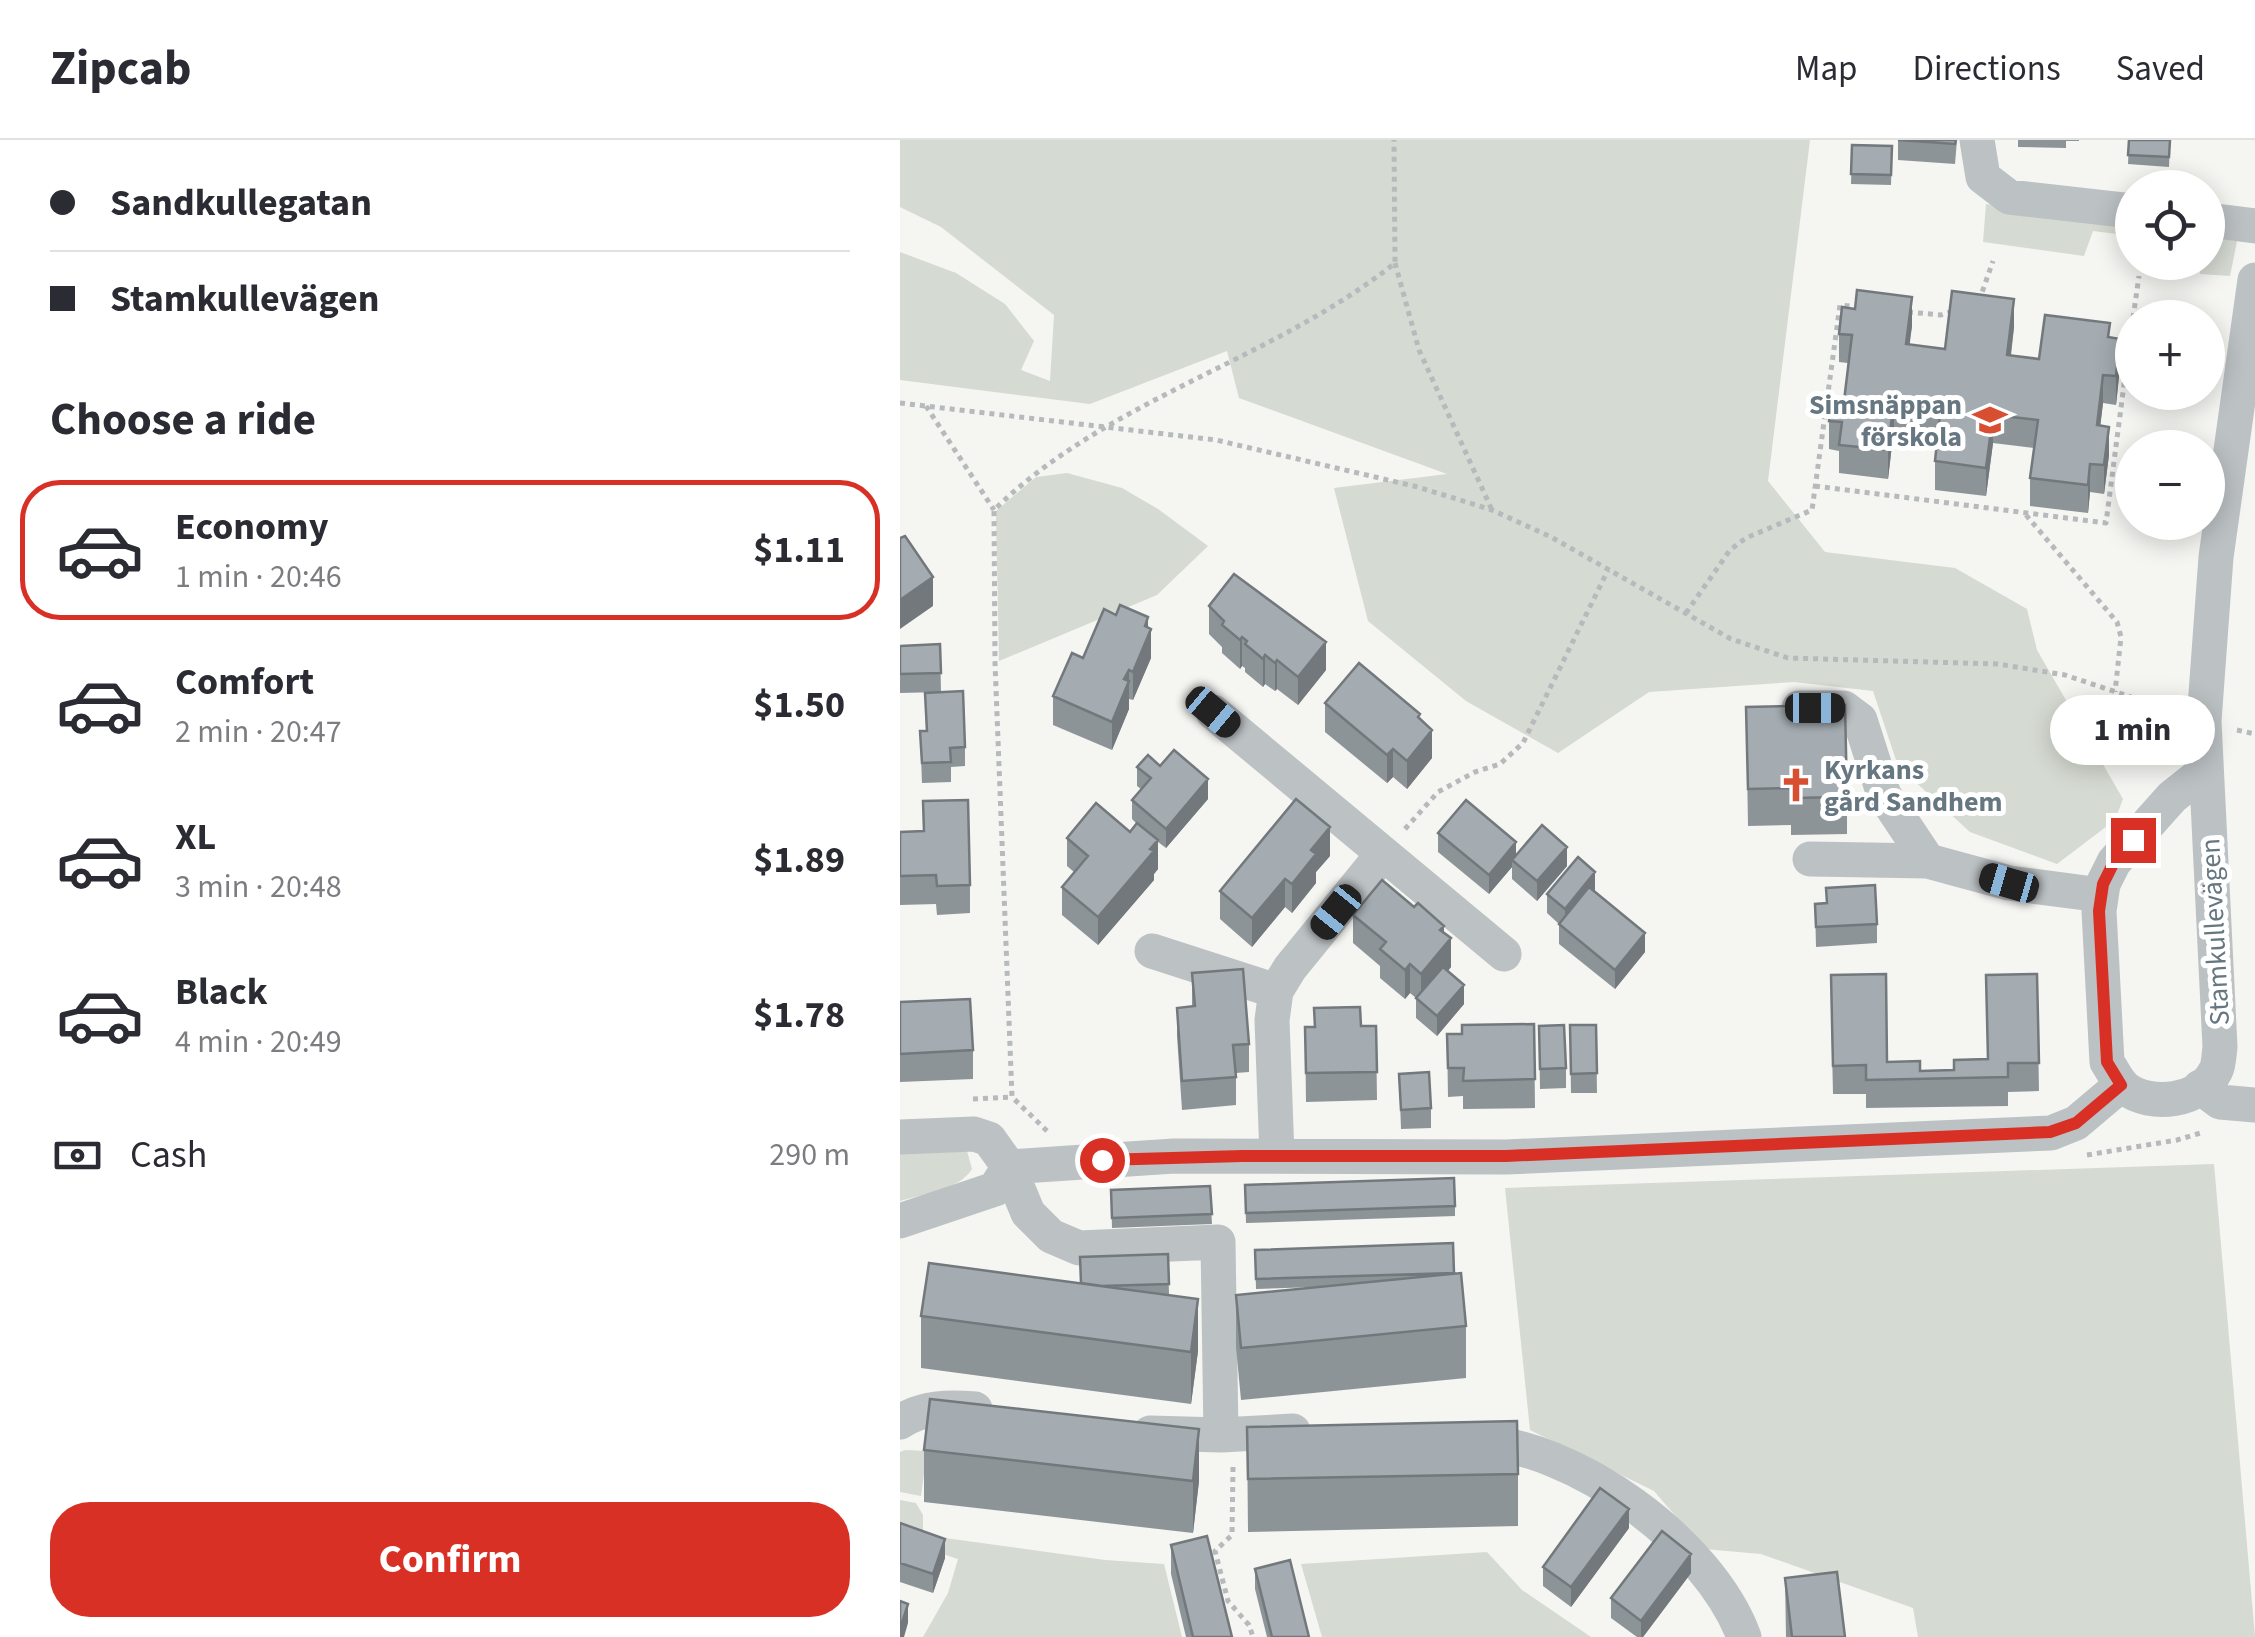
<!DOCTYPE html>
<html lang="en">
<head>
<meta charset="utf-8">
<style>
  body { margin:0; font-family:"Source Sans 3",sans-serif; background:#f2f2f3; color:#2b2b33; height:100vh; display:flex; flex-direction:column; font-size:38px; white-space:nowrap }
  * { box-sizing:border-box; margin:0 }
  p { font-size:32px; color:#7c7c81 }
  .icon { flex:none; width:55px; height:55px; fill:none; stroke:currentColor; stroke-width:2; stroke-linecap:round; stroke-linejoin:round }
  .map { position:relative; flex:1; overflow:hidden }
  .side { display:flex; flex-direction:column; background:#fff; width:900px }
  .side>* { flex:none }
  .hud { display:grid; align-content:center; height:220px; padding:0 50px; background:#fff }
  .fabs { position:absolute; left:1215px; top:30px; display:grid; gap:20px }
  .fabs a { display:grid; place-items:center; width:110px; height:110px; border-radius:50%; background:#fff; box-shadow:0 5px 25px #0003; font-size:50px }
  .end { position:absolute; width:45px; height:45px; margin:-22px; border:12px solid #d93025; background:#fff; box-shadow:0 0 0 5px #fff }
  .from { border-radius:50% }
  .bubble { position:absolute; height:70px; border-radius:35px; background:#fff; box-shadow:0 5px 25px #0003; font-size:32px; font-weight:700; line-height:70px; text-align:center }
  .car { position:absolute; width:30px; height:60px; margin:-30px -15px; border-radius:12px; box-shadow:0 0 8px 2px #0007; background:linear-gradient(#222 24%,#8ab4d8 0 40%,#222 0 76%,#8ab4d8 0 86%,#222 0) }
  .hud b { display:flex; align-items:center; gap:35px; height:95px; font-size:38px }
  .hud b+b { border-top:2px solid #e1e1e2 }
  .hud i { width:25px; height:25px; background:#2b2b33 }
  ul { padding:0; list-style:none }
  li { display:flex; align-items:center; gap:30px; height:140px; margin:0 20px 15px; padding:0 30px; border:5px solid transparent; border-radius:40px }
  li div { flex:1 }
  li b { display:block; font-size:38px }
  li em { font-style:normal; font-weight:700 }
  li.active { border-color:#d93025 }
  li>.icon { width:90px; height:90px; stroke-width:1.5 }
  h2 { padding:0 50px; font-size:45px; line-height:120px }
  .pay { display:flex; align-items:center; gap:25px; height:110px; padding:0 50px; font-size:38px }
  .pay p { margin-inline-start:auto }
  .cta { display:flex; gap:20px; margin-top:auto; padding:20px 50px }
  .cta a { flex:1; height:115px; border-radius:40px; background:#d93025; color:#fff; font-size:40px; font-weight:700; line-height:115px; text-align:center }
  header { display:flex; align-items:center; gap:60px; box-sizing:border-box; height:140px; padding:0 50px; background:#fff; border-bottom:2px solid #e1e1e2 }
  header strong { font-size:48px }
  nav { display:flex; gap:55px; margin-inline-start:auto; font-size:35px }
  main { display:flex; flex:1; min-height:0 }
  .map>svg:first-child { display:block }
</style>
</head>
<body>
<header>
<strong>Zipcab</strong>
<nav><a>Map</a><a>Directions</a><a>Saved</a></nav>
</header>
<main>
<section class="side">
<div class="hud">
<b><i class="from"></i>Sandkullegatan</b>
<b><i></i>Stamkullevägen</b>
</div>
<h2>Choose a ride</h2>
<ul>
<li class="active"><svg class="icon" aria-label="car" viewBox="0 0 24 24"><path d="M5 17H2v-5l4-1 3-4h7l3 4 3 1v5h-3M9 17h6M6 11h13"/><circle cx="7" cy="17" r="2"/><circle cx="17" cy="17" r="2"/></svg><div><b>Economy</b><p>1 min · 20:46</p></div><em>$1.11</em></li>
<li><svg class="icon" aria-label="car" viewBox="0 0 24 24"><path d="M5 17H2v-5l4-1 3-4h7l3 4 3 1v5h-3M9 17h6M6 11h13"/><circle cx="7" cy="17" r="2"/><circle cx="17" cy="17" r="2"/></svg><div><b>Comfort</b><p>2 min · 20:47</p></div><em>$1.50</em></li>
<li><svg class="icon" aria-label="car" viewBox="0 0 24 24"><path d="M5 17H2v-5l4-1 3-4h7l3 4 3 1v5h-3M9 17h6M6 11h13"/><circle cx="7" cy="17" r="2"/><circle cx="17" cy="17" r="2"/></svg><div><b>XL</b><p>3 min · 20:48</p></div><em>$1.89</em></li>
<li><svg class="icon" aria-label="car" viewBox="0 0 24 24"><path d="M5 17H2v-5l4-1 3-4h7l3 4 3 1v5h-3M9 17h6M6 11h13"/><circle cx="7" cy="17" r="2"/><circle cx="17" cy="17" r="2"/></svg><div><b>Black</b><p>4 min · 20:49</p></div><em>$1.78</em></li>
</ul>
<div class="pay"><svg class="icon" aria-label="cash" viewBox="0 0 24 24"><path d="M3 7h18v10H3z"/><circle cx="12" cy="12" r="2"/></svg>Cash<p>290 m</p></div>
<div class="cta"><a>Confirm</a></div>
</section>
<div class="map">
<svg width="1355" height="1497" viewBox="0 0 1355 1497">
  <rect width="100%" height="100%" fill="#f5f5f2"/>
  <path fill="#d5dad2" d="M0,0H910L868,341L925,412L1055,428L1127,469L1137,510L1223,659L1215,680L1157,724L1070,692L998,626L973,551L894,542L749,552L658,613L566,561L468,481L434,348L547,334L339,258L327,211L190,264L0,240V112L56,133L105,164L134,201L121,230L150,241L154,175L41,87L0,67Z
    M1086,64L1232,86V96L1193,91L1184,116L1083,102Z
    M1308,97L1337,101L1330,136L1300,134V123L1308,122Z
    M167,333L222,348L258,369L308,406L257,455L99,521L96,371L136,337Z
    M0,1010L67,1011L72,1029C59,1050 23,1054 0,1061Z
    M1314,1024L1355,1497H1018L1013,1468L861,1414L804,1409L754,1351L630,1290L605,1048Z
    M5,1310L27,1311L21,1356L0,1352V1312Z
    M0,1360L16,1363L23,1375V1395L205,1420L264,1424L282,1497H23L48,1453L58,1419L0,1400Z
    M587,1412L622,1450L691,1497H422L401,1424Z"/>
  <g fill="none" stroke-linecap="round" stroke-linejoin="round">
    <path stroke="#b7babc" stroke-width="5" stroke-dasharray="5 5" stroke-linecap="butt" d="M495,123L519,210L592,370
      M1079,161L1093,121
      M1008,172L1041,175L1056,170
      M1233,178L1239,136
      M0,263L316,300L518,347L592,370L651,397L831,499L888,518L1098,524L1165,535L1273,571
      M26,266L94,370
      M915,346L1206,383L1232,183
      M1126,375L1217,482L1221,497L1215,552
      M786,473L830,410L846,398L912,370L940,165L958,167
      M1337,590L1355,594
      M505,689L538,652L575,632L600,624L623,603L708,430
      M73,959L112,957
      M147,991L112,957L95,523L94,370C207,259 372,221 495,123L494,0
      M1187,1015L1277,1000L1304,992
      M333,1327L332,1395L315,1411L328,1461L349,1485L353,1497"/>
    <path stroke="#bcc1c4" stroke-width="35" d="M1077,0L1083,37L1109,57L1232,71
      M1308,80L1355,86
      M899,568H944L960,580L984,655L1028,721L1109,743L1201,755
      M313,572L604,814
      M1306,630L1272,657L1214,722L1203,744L1199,771L1207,922C1213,931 1217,941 1225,948C1251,968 1301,962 1316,930C1319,924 1319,913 1320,907L1304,581L1316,417L1355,140
      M910,719L1028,721
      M252,811L376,851
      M1300,947L1320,962L1355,965
      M0,997L74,994L89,999L109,1027L128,1073L151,1096L179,1108L318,1102L321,1295
      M377,1016L372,880L376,851L390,828L482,715
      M109,1027L274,1016L606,1017L1151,993L1176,983L1221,945
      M0,1081L95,1049L109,1027
      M0,1282C22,1267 49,1267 75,1269
      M250,1293L321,1295L393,1291
      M574,1301C675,1305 809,1402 844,1497"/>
  </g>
  <path fill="#8d9498" d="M998,0H1057L1055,24L998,20Z
    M1118,0H1179V1H1166V8L1118,7Z
    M1229,0H1270L1269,27L1228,24Z
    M952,5L992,6L991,45L951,44Z
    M1012,186L1009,204L1045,209L1114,187L1111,216L1139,219L1210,198L1220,227L1216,265L1203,263L1200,286L1209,315L1204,354L1190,352L1188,373L1130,366V338L1134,308L1093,303L1086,356L1035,350V321L1038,293L994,288L988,339L939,333V311L929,309V281L944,261L948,223L939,222V194Z
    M309,466L426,530L398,565L377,549L375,551L365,544L363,547L345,532V528L342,526L340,529L322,513V507L309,494Z
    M248,488L251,518L233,560L229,559V569L212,610L153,585V556Z
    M40,504L41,552L0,553V506Z
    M25,553L65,607V626L51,627V642L22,643L20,591H26Z
    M425,563L520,580L532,618L507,649L493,637L487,643L425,592Z
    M846,567L947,657V694L891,695V685L848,686Z
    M260,626L308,659L266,708L258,702V729L254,734V740L198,805L162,775V747L174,732L167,726V698L230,692L237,684L232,679V660L241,649L237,646V627Z
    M0,692L70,745V773L37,775L36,764L0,765Z
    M538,693L616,715L667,726L637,761L612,739V727L589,754L538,712Z
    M430,716L416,732V743L392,773L385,767L352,807L320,779V751Z
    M695,751L745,812L715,849L659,804V784L647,773V754Z
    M915,764L977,784V803L916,807Z
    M453,775L544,792L551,827L548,831L564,864L537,896L516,878V858L510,853L505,859L480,838V826L453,803Z
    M292,833L349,904V932L336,933V965L282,970L277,896V868L292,866Z
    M1137,834L1139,951L1108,952V966L966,968V954H933L931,864L987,922L1020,931L1054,930L1087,919Z
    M0,862L73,910V939L0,942Z
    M634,884L635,968L563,969V956L548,957L547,894H562Z
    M670,885H696L697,953H671Z
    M476,886L477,960L406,962L405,887Z
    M639,886L666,928V948L640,949Z
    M499,934L531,968V988L501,989Z
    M345,1045L555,1066V1076L346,1083Z
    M310,1046L312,1084L212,1088L211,1050Z
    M355,1110L554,1134L566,1186V1238L341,1260L336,1207V1155L415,1147L356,1149Z
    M268,1114L269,1154H260L298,1211L291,1264L21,1228V1176L180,1143Z
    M347,1287L618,1334V1386L348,1392Z
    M24,1310L299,1341L293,1393L24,1362Z
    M0,1383L45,1418L33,1453L0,1442Z
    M729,1388L671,1467L643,1446V1427Z
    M271,1405L332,1497H286L271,1434Z
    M355,1429L409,1497H367L355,1449Z
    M791,1433L743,1497H737L711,1478V1458Z
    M885,1438L945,1497H886Z"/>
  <path fill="#73787c" d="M1012,157V186L1006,233V204Z
    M1114,159V187L1107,244V215Z
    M1220,199V227L1216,265V236Z
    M1203,235V263L1197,314V285Z
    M994,259V288L988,339V310Z
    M1093,275V303L1086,356V328Z
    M1209,287V315L1204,354V325Z
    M1190,324V352L1188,373V345Z
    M33,437V466L0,489V460Z
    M248,477V496L251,489V518L233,560V532Z
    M342,497V526L340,529V500Z
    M426,502V530L398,565V537Z
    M365,515V544L363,547V519Z
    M377,520V549L375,551V523Z
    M229,530V569L212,610V582L224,539Z
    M532,590V618L507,649V621Z
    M493,609V637L487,643V615Z
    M308,639V659L266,708V689Z
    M430,687V716L416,732V743L392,773V744L411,710Z
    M258,700V729L254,734V740L198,805V777Z
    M616,702V721L612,720V727L589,754V735Z
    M667,707V726L637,761V741Z
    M695,732V752L665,788V769Z
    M385,739V767L352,807V778Z
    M544,786V806L551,798V827L521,862V834L540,790Z
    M745,793V812L715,849V830Z
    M510,824V853L505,859V830Z
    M564,845V864L537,896V876Z
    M298,1159V1211L291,1264V1212Z
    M299,1289V1341L293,1393V1341Z
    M729,1369V1388L671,1467V1447Z
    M45,1399V1418L33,1453V1434Z
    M791,1414V1433L743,1497H741V1481Z
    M8,1464V1483L4,1497H0V1489Z"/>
  <path fill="#a4acb1" stroke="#73787c" stroke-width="2.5" d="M998,0H1056L1055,4Z
    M1229,0H1270L1269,17L1228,15Z
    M952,5L992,6L991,35L951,34Z
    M957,150L1012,157L1006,204L1045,209L1052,151L1114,159L1107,215L1139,219L1145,175L1210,183L1208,197L1220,199L1216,236L1203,235L1197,285L1209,287L1204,325L1190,324L1188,345L1130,338L1138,280L1093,275L1086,328L1035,321L1041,265L994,259L988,310L939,305L942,282L929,281L932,259L944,261L952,195L939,194L942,167L955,169Z
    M5,396L33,437L0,460V398Z
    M334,434L426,502L398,537L377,520L375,523L365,515L363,519L345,504L347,501L342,497L340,500L322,485L324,481L309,466Z
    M220,465L248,477L245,486L251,489L233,532L229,530L224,539L229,541L212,582L153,556L172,513L183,518L204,469L216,475Z
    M40,504L41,533L0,534V506Z
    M459,523L520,574L518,577L532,590L507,621L493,609L487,615L425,563Z
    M63,551L65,607L50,608L51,622L22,623L20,591H27L25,553Z
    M945,565L947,657L891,658V648L848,649L846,567Z
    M274,610L308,639L266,689L232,660L251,638L237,627L248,615L260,626Z
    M396,659L430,687L411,710L416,714L392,744L385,739L352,778L320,751Z
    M68,660L70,745L37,746L36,735L0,736V692L24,691L23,661Z
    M566,660L616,702L589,735L538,693Z
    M196,663L230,692L237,683L258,700L250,709L254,711L198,777L162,747L188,716L167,698Z
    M642,685L667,707L637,741L612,720Z
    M678,717L695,732L665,769L647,754Z
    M482,740L514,767L518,763L544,786L540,790L551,798L521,834L510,824L505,830L480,809L486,802L453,775Z
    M975,745L977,784L916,787L915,764L927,763L926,748Z
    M689,747L745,793L715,830L659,784Z
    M543,827L564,845L537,876L516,858Z
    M343,829L349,904L333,905L336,937L282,941L277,868L295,866L292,833Z
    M986,834L987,922L1020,921V931L1054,930V920L1088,919L1086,835L1137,834L1139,923H1108V937L966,940V925L933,926L931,835Z
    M70,859L73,910L0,914V862Z
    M460,867L461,886H476L477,932L406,933L405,887H415L414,868Z
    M634,884L635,939L563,941L564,928H548L547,894H562V885Z
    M664,885L666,928L640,929L639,886Z
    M670,885H696L697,933L671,934Z
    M529,932L531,968L501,970L499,934Z
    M554,1038L555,1066L346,1073L345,1045Z
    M310,1046L312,1074L212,1078L211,1050Z
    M553,1103L554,1133L356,1139L355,1110Z
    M268,1114L269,1144L202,1146L181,1143L180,1117Z
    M29,1123L298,1159L291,1212L21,1176Z
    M561,1133L566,1186L341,1208L336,1155Z
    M30,1259L299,1289L293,1341L24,1310Z
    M617,1281L618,1334L348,1339L347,1287Z
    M700,1348L729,1369L671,1447L643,1427Z
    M0,1383L45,1399L33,1434L0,1423Z
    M762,1391L791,1414L741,1481L711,1458Z
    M307,1396L332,1497H293L271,1405Z
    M390,1420L409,1497H372L355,1429Z
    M937,1432L945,1497H892L885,1438Z
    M0,1461L8,1464L0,1489Z"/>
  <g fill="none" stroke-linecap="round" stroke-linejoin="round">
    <path stroke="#d93025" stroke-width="12" d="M202,1020L342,1016H606L1150,992L1176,983L1221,945L1207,922L1199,771L1203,744L1214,722L1233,700"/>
  </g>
  <defs>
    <g id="school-bare" transform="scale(2.7)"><path d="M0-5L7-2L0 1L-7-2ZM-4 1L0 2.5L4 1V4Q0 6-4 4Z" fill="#d74e31" stroke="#fff" stroke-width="2.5" paint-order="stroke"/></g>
    <g id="church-bare" transform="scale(2.7)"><path d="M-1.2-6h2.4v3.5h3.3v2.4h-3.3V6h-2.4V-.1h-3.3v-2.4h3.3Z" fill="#d74e31" stroke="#fff" stroke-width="2.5" paint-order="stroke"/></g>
  </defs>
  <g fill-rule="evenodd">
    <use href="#school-bare" x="1090" y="280"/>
    <use href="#church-bare" x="896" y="645"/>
  </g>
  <g text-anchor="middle" stroke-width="10" stroke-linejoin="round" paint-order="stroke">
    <g font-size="28" font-weight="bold" fill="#667781" stroke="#fff" text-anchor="end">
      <text x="1062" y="274">Simsnäppan<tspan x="1062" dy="32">förskola</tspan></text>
      <text x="924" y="639" text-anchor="start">Kyrkans<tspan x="924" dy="32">gård Sandhem</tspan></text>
    </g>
    <g font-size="28" fill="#667781" stroke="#fff">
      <text transform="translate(1314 792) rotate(-93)" y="10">Stamkullevägen</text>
    </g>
  </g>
</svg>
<div class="fabs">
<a><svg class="icon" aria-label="locate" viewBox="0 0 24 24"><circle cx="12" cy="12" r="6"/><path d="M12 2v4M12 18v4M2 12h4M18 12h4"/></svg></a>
<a>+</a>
<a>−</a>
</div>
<i class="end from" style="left:202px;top:1020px"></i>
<i class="end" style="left:1233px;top:700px"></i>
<div class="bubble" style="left:1150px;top:555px;width:165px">1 min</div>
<i class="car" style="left:915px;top:568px;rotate:90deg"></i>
<i class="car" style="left:313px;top:572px;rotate:130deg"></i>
<i class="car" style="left:1109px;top:743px;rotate:286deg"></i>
<i class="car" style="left:436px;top:772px;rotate:219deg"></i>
</div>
</main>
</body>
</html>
